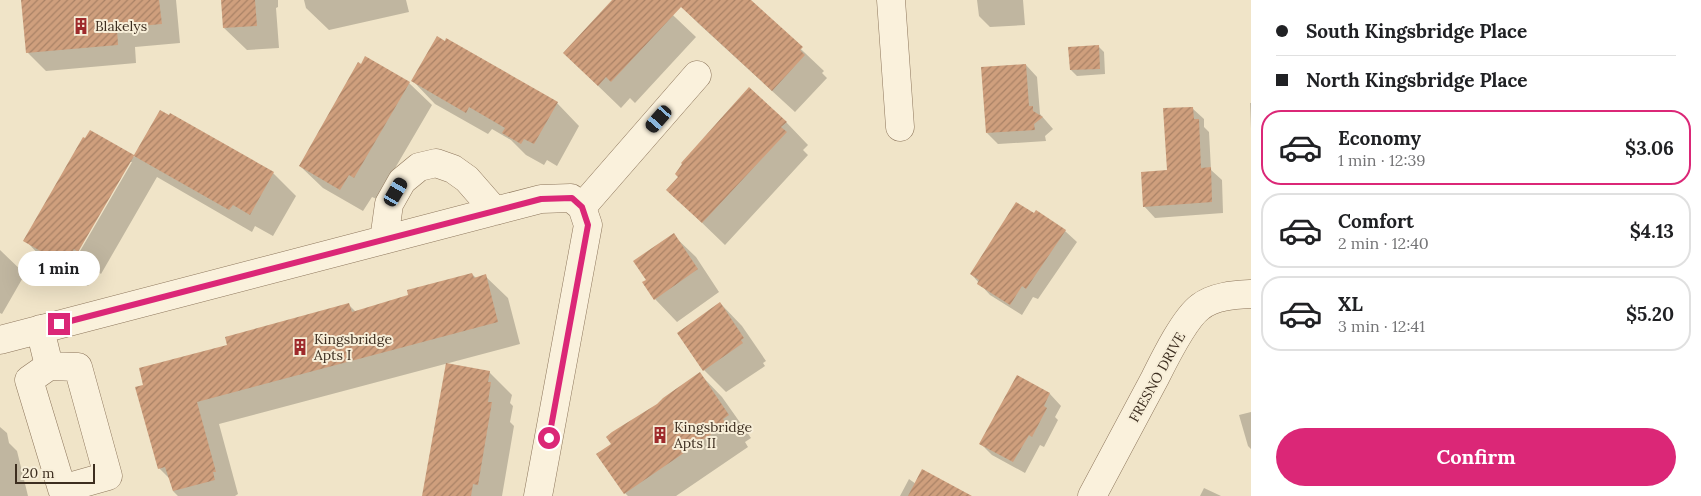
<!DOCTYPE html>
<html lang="en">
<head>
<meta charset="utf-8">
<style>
  body { margin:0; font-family:Lora,serif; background:#f2f2f2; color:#202124; height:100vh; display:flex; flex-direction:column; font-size:19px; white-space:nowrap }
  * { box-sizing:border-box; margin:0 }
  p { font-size:16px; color:#757577 }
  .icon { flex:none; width:28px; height:28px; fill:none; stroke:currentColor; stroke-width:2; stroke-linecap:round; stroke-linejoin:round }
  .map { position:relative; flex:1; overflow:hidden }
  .sheet { display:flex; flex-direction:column; background:#fff; width:450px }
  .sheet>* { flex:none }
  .hud { display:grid; align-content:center; height:110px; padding:0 25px; background:#fff }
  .scale { position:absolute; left:15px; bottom:12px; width:80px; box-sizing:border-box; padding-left:5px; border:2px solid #3d2e20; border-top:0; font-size:14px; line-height:18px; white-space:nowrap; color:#3d2e20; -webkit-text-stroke:4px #f7eed8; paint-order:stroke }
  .end { position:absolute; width:22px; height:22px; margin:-11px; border:6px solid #db2777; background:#fff; box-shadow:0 0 0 2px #fff }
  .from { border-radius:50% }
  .bubble { position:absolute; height:35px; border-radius:18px; background:#fff; box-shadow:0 5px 20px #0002; font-size:16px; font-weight:700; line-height:35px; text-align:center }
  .car { position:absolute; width:15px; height:30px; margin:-15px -8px; border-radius:6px; box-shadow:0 0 4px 1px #0007; background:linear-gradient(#222 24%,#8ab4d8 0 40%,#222 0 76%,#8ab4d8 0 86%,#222 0) }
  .hud b { display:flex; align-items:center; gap:18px; height:48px; font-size:19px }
  .hud b+b { border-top:1px solid #e0e0e0 }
  .hud i { width:12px; height:12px; background:#202124 }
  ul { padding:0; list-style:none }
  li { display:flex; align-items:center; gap:15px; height:75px; margin:0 10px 8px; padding:0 15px; border:2px solid #e0e0e0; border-radius:20px }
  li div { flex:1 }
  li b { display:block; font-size:19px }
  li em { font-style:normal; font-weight:700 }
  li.selected { border-color:#db2777 }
  li>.icon { width:45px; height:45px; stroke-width:1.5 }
  .cta { display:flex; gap:10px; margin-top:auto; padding:10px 25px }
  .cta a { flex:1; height:58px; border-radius:30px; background:#db2777; color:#fff; font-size:20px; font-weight:700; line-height:58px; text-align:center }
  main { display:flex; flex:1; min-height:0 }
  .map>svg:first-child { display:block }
</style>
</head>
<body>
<main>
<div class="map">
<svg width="1251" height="496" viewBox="0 0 1251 496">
  <defs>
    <pattern id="building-hatch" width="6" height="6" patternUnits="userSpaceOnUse" patternTransform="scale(1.25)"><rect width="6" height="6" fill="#cf9f7d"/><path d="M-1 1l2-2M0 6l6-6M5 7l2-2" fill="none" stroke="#a98266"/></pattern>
  </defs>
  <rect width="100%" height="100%" fill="#f0e4c8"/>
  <path fill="#0003" fill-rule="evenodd" d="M22,0H176L180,43L135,47L136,63L46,71L27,52Z
    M222,0H278V7L276,8L279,48L247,50L224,28Z
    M304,0H406L409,12L329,30L306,8Z
    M613,0H657L696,37L635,103L630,98L621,108L564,53Z
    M677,0H749L824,71L822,73L827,78L795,112L699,24L676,1Z
    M977,0H1023L1025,25L990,27L979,16Z
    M1098,46L1104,52L1105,74L1077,76L1071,70Z
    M1026,65L1037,77L1040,114L1053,129L1045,136L1046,141L998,144L987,133Z
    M413,81L557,103L579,126L557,166L547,160L544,165L526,155L511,140L492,129L488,134L435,104Z
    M409,83L432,105L377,199L372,197L363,211L323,188L300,166Z
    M1250,103H1251V129Z
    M1192,108L1204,119V127L1209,132L1211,170L1222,180L1223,213L1155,218L1144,206L1168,171Z
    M160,112L169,117L171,115L273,173L296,196L273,236L255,226L252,232L157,177L101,274L97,271L88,286L47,263L25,240L90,132L134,157ZM129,162H132L76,258L74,257Z
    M786,122L808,145L803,150L808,155L725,245L668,190Z
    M1065,231L1077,242L1038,299L1033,297L1022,315L990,295L971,274Z
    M673,235L696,257L719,292L677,322L655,299L648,280Z
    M0,250L25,274L2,314L0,313Z
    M472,274L476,278L485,276L508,298L520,344L219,424L238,494L235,496H178L173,491L170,479L159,468L144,385L229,346L349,305L356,312L410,296Z
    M720,303L742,326L766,361L763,363L765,366L726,392L704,370Z
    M489,372L512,395L510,403L513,406L510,422L514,426L502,496H426Z
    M700,374L722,397L751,438L745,442L748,447L676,496H628L625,493L613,445L658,405Z
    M1018,377L1050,394L1061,406L1055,417L1058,420L1044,447L1040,445L1025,473L992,455L981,444Z
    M1251,412V449L1248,446L1239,415Z
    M0,427L7,433L9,443L17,451L28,496H0Z
    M909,479L916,484L960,496H900Z
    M1204,488L1221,496H1200Z"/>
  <path fill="url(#building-hatch)" d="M21,0H159L162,24L117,28L118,45L26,53Z
    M221,0H255L257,26L223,28Z
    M612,0H751L803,47L800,50L805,55L772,91L681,7L611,82L606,77L598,86L563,53Z
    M437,36L445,41L446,38L558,102L534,144L524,139L521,144L502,133L505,128L469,107L466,113L411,81Z
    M1099,45L1100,69L1070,70L1068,47Z
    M365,56L410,82L354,178L349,175L340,190L299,166L358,62L361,64Z
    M1026,64L1029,106H1033V111L1043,117L1034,124L1035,130L986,133L981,67Z
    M749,87L787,122L781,127L787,132L702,223L666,190L678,177L675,174L682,164L681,163Z
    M1193,107L1194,119H1199L1201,168L1211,167L1212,202L1143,207L1141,172L1167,170L1163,108Z
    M160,110L169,115L170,113L274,172L250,215L233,205L229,210L134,156L78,252L74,249L65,265L23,241L83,137L85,138L90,130L134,155Z
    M1016,202L1034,213L1036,210L1066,230L1026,289L1022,286L1010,305L977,284L979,280L970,274Z
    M674,233L698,269L654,300L642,282L646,280L633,261Z
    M472,273L474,278L486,274L498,322L197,402L216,472H213L215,480L173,491L165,467L158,469L135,387L143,385L139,368L227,345L225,337L349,303L352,312L408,295L407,290Z
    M720,302L744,338L741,340L743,343L703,371L677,333Z
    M446,363L490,371L488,382H491L488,402H492L478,485L473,484L471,496H422Z
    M700,372L729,415L723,419L726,424L624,494L596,454L611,444L606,437L612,432L657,404L663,398Z
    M1017,375L1050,393L1044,406L1047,408L1032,437L1029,435L1013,462L979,444Z
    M922,469L972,496H908Z"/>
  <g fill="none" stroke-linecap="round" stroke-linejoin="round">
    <g stroke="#8d765c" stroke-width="29">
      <path id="minor" d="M891,0L900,127
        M582,207L697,75
        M384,240L389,204L402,181L419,167L436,163L453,169L467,179L495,211
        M40,329L49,366L29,380L62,489L108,476L78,367L49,366
        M0,340L541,199L571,198L582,207L588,225L538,496
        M1092,496C1113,457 1134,417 1155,378C1164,360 1184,319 1200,307C1214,296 1234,295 1251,294"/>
    </g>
    <use href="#minor" stroke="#faf1dc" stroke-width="28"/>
  </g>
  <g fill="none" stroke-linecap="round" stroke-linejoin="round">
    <path stroke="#db2777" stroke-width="6" d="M59,324L541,199L572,198L582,207L588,225L549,438"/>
  </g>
  <defs>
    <g id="building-bare" transform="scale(1.35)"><path d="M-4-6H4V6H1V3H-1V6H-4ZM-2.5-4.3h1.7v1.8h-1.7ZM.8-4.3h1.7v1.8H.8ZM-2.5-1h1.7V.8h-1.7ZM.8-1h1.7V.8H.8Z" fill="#9e2a2b" stroke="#f7eed8" stroke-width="2.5" paint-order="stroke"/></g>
  </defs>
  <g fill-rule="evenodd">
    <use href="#building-bare" x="81" y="26"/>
    <use href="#building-bare" x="300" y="347"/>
    <use href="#building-bare" x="660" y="435"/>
  </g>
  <g text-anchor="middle" stroke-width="4" stroke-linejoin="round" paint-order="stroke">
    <g font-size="14" fill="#3d2e20" stroke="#f7eed8" text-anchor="start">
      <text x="95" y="31">Blakelys</text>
      <text x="314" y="344">Kingsbridge<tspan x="314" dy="16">Apts I</tspan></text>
      <text x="674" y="432">Kingsbridge<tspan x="674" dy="16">Apts II</tspan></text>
    </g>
    <g font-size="14" fill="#3d2e20" stroke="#f7eed8">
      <text transform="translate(1157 377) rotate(-61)" y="5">FRESNO DRIVE</text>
    </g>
  </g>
</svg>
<div class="scale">20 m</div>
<i class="end from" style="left:549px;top:438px"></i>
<i class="end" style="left:59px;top:324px"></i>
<div class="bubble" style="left:18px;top:251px;width:82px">1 min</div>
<i class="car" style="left:659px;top:119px;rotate:221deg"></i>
<i class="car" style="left:396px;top:192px;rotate:30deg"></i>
</div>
<section class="sheet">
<div class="hud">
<b><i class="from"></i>South Kingsbridge Place</b>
<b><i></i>North Kingsbridge Place</b>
</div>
<ul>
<li class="selected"><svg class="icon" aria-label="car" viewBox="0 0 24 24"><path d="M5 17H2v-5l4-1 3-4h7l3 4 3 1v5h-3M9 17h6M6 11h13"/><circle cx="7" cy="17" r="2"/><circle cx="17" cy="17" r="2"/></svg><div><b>Economy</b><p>1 min · 12:39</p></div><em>$3.06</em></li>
<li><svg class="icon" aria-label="car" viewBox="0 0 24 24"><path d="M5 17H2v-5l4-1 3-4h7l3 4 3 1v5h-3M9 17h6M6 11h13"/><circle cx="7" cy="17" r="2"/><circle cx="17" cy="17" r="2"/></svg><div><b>Comfort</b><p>2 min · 12:40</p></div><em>$4.13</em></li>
<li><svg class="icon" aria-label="car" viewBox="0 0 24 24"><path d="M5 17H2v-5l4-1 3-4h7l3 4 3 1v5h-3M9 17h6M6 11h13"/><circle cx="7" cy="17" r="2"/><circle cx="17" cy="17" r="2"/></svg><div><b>XL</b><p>3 min · 12:41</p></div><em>$5.20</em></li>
</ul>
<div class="cta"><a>Confirm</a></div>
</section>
</main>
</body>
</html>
